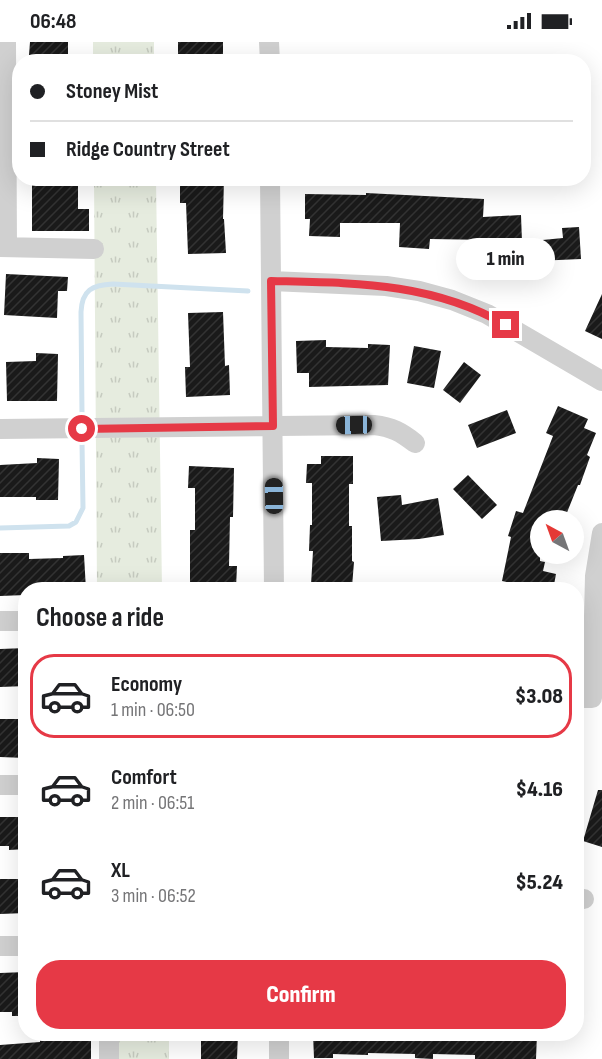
<!DOCTYPE html>
<html lang="en">
<head>
<meta charset="utf-8">
<style>
  body { margin:0; font-family:"Sofia Sans Condensed",sans-serif; background:#f2f2f2; color:#202124; height:100vh; display:flex; flex-direction:column; font-size:22px; white-space:nowrap }
  * { box-sizing:border-box; margin:0 }
  p { font-size:20px; color:#757577 }
  .icon { flex:none; width:33px; height:33px; fill:none; stroke:currentColor; stroke-width:2; stroke-linecap:round; stroke-linejoin:round }
  .map { position:relative; flex:1; overflow:hidden }
  .drawer { position:absolute; left:18px; top:540px; width:566px; height:459px; display:flex; flex-direction:column; background:#fff; border-radius:24px; box-shadow:0 6px 24px #0002 }
  .drawer>* { flex:none }
  .guide { position:absolute; left:12px; top:12px; width:579px; height:132px; border-radius:24px; box-shadow:0 6px 24px #0002; display:grid; align-content:center; height:132px; padding:0 18px; background:#fff }
  .needle { width:39px; rotate:319deg }
  .tools { position:absolute; left:530px; top:468px; display:grid; gap:12px }
  .tools a { display:grid; place-items:center; width:54px; height:54px; border-radius:50%; background:#fff; box-shadow:0 6px 24px #0002; font-size:30px }
  .end { position:absolute; width:27px; height:27px; margin:-14px; border:8px solid #e63946; background:#fff; box-shadow:0 0 0 3px #fff }
  .from { border-radius:50% }
  .bubble { position:absolute; height:42px; border-radius:21px; background:#fff; box-shadow:0 6px 24px #0002; font-size:20px; font-weight:800; line-height:42px; text-align:center }
  .car { position:absolute; width:18px; height:36px; margin:-18px -9px; border-radius:8px; box-shadow:0 0 4px 2px #0007; background:linear-gradient(#222 24%,#8ab4d8 0 40%,#222 0 76%,#8ab4d8 0 86%,#222 0) }
  .guide b { display:flex; align-items:center; gap:21px; height:57px; font-size:22px }
  .guide b+b { border-top:2px solid #e0e0e0 }
  .guide i { width:15px; height:15px; background:#202124 }
  ul { padding:0; list-style:none }
  li { display:flex; align-items:center; gap:18px; height:84px; margin:0 12px 9px; padding:0 6px; border:3px solid transparent; border-radius:24px }
  li div { flex:1 }
  li b { display:block; font-size:22px }
  li em { font-style:normal; font-weight:800 }
  li.current { border-color:#e63946 }
  li>.icon { width:54px; height:54px; stroke-width:1.5 }
  h2 { padding:0 18px; font-size:27px; line-height:72px }
  .primary-button { display:flex; gap:12px; margin-top:auto; padding:12px 18px }
  .primary-button a { flex:1; height:69px; border-radius:24px; background:#e63946; color:#fff; font-size:24px; font-weight:800; line-height:69px; text-align:center }
  .status { display:flex; justify-content:space-between; align-items:center; height:42px; padding:0 30px; background:#fff; direction:ltr }
  .status svg { height:16px; fill:currentColor }
  .map>svg:first-child { display:block }
</style>
</head>
<body>
<div class="status"><b>06:48</b><svg viewBox="0 0 49 12"><path d="M0 12V9h3v3zM5 12V6h3v6zM10 12V3h3v9zM15 12V0h3v12zM26 1h20v11H26zM47 4h2v5h-2z"/></svg></div>
<div class="map">
<svg width="602" height="1017" viewBox="0 0 602 1017">
  <defs>
    <pattern id="grass-tufts" width="24" height="20" patternUnits="userSpaceOnUse" patternTransform="scale(1.5)"><rect width="24" height="20" fill="#e6ecdf"/><path d="M3 7l-1-3M5 7V3M7 7l1-3M15 17l-1-3M17 17v-4M19 17l1-3" fill="none" stroke="#c6cbc0"/></pattern>
    <pattern id="building-hatch" width="6" height="6" patternUnits="userSpaceOnUse" patternTransform="scale(1.5)"><rect width="6" height="6" fill="#1a1a1a"/><path d="M-1 1l2-2M0 6l6-6M5 7l2-2" fill="none" stroke="#333"/></pattern>
  </defs>
  <rect width="100%" height="100%" fill="#fff"/>
  <path fill="url(#grass-tufts)" d="M93,0H154V19H93Z
    M94,137H156L162,547H97Z
    M101,992H169V1017H101Z"/>
  <g fill="none" stroke-linecap="round" stroke-linejoin="round">
    <path stroke="#cfe2ee" stroke-width="5" d="M82,372L81,270C82,248 92,243 113,242L248,249
      M0,486L69,484L76,480L83,466L82,400"/>
  </g>
  <path fill="url(#building-hatch)" d="M30,0H68V14L29,13Z
    M178,0H223V20H178Z
    M55,136H78V167H89V189H32V137Z
    M180,136H224L223,177H224L226,211L188,212L186,161H180Z
    M366,151L484,157L483,175L521,173L522,200L563,196L562,186L579,185L581,217L492,221L491,198L430,197L429,207L399,205L400,181H340V195L309,194L310,177H305V152L366,153Z
    M6,232L68,235L67,249H58L57,276L4,273Z
    M602,252V297L585,289Z
    M223,270L225,324L229,323L230,353L186,355L185,325H190L188,271Z
    M326,298V305L368,306V302L390,303L388,343L309,345V331H297L296,299Z
    M414,304L441,309L434,346L407,341Z
    M36,311L58,312L57,359H7L6,320L36,319Z
    M464,320L481,333L460,361L443,348Z
    M558,364L588,377L584,386L596,391L587,413L590,415L580,443H578L564,478H540V519L545,520L543,529L556,532L553,548H543L502,539L511,495L508,494L516,469L523,471L553,394L546,391Z
    M507,368L516,391L477,406L468,383Z
    M321,414H353V442H349V484H352V519L354,520L352,545L311,543L313,509H309L310,483H312V441H306L307,422H321Z
    M37,416L59,417L58,458H36V455H0V423L37,421Z
    M189,424L234,426L233,475H230L229,524H237L236,546L190,545V488H195V446H188Z
    M468,433L497,463L482,477L453,447Z
    M401,453L402,463L438,456L444,493L419,497L381,499L377,455Z
    M0,511H29V517L63,516V514L84,513L86,548H26V553L0,554Z
    M26,606V644L0,645V607Z
    M0,677H26V716L0,715Z
    M598,748H602V805L583,799Z
    M0,775H26V807L9,808V804H0Z
    M0,837H26V871L0,872Z
    M26,930V974H12V970H0V931Z
    M201,992H238L237,1017H201Z
    M313,992H537L536,1017H475V1013L433,1012V1017L415,1016V1012L368,1011V1013L333,1012V1016H314Z
    M61,994L91,996V1017H0V1003L40,1000V995Z"/>
  <g fill="none" stroke-linecap="round" stroke-linejoin="round">
    <path stroke="#d0d0d0" stroke-width="20" d="M6,0L7,204
      M269,0L270,20
      M270,136L274,548
      M0,205L94,207
      M271,239L386,244L419,249L452,258L487,272L602,339
      M0,387L374,383C392,385 401,390 415,401
      M0,579H26
      M576,656H592L595,534L602,491
      M0,743H26
      M576,857H584
      M0,904H26
      M279,992V1017
      M109,1017V992"/>
  </g>
  <g fill="none" stroke-linecap="round" stroke-linejoin="round">
    <path stroke="#e63946" stroke-width="8" d="M82,387L273,384L271,239C354,241 432,240 506,283"/>
  </g>
</svg>
<div class="tools">
<a><svg class="needle" viewBox="-14 -14 28 28"><path d="M0-13l5 13h-10z" fill="#e53935"/><path d="M0 13l5-13h-10z" fill="#757577"/></svg></a>
</div>
<i class="end from" style="left:82px;top:387px"></i>
<i class="end" style="left:506px;top:283px"></i>
<div class="bubble" style="left:456px;top:196px;width:99px">1 min</div>
<i class="car" style="left:354px;top:383px;rotate:269deg"></i>
<i class="car" style="left:274px;top:454px;rotate:359deg"></i>
<div class="guide">
<b><i class="from"></i>Stoney Mist</b>
<b><i></i>Ridge Country Street</b>
</div>
<section class="drawer">
<h2>Choose a ride</h2>
<ul>
<li class="current"><svg class="icon" aria-label="car" viewBox="0 0 24 24"><path d="M5 17H2v-5l4-1 3-4h7l3 4 3 1v5h-3M9 17h6M6 11h13"/><circle cx="7" cy="17" r="2"/><circle cx="17" cy="17" r="2"/></svg><div><b>Economy</b><p>1 min · 06:50</p></div><em>$3.08</em></li>
<li><svg class="icon" aria-label="car" viewBox="0 0 24 24"><path d="M5 17H2v-5l4-1 3-4h7l3 4 3 1v5h-3M9 17h6M6 11h13"/><circle cx="7" cy="17" r="2"/><circle cx="17" cy="17" r="2"/></svg><div><b>Comfort</b><p>2 min · 06:51</p></div><em>$4.16</em></li>
<li><svg class="icon" aria-label="car" viewBox="0 0 24 24"><path d="M5 17H2v-5l4-1 3-4h7l3 4 3 1v5h-3M9 17h6M6 11h13"/><circle cx="7" cy="17" r="2"/><circle cx="17" cy="17" r="2"/></svg><div><b>XL</b><p>3 min · 06:52</p></div><em>$5.24</em></li>
</ul>
<div class="primary-button"><a>Confirm</a></div>
</section>
</div>
</body>
</html>
